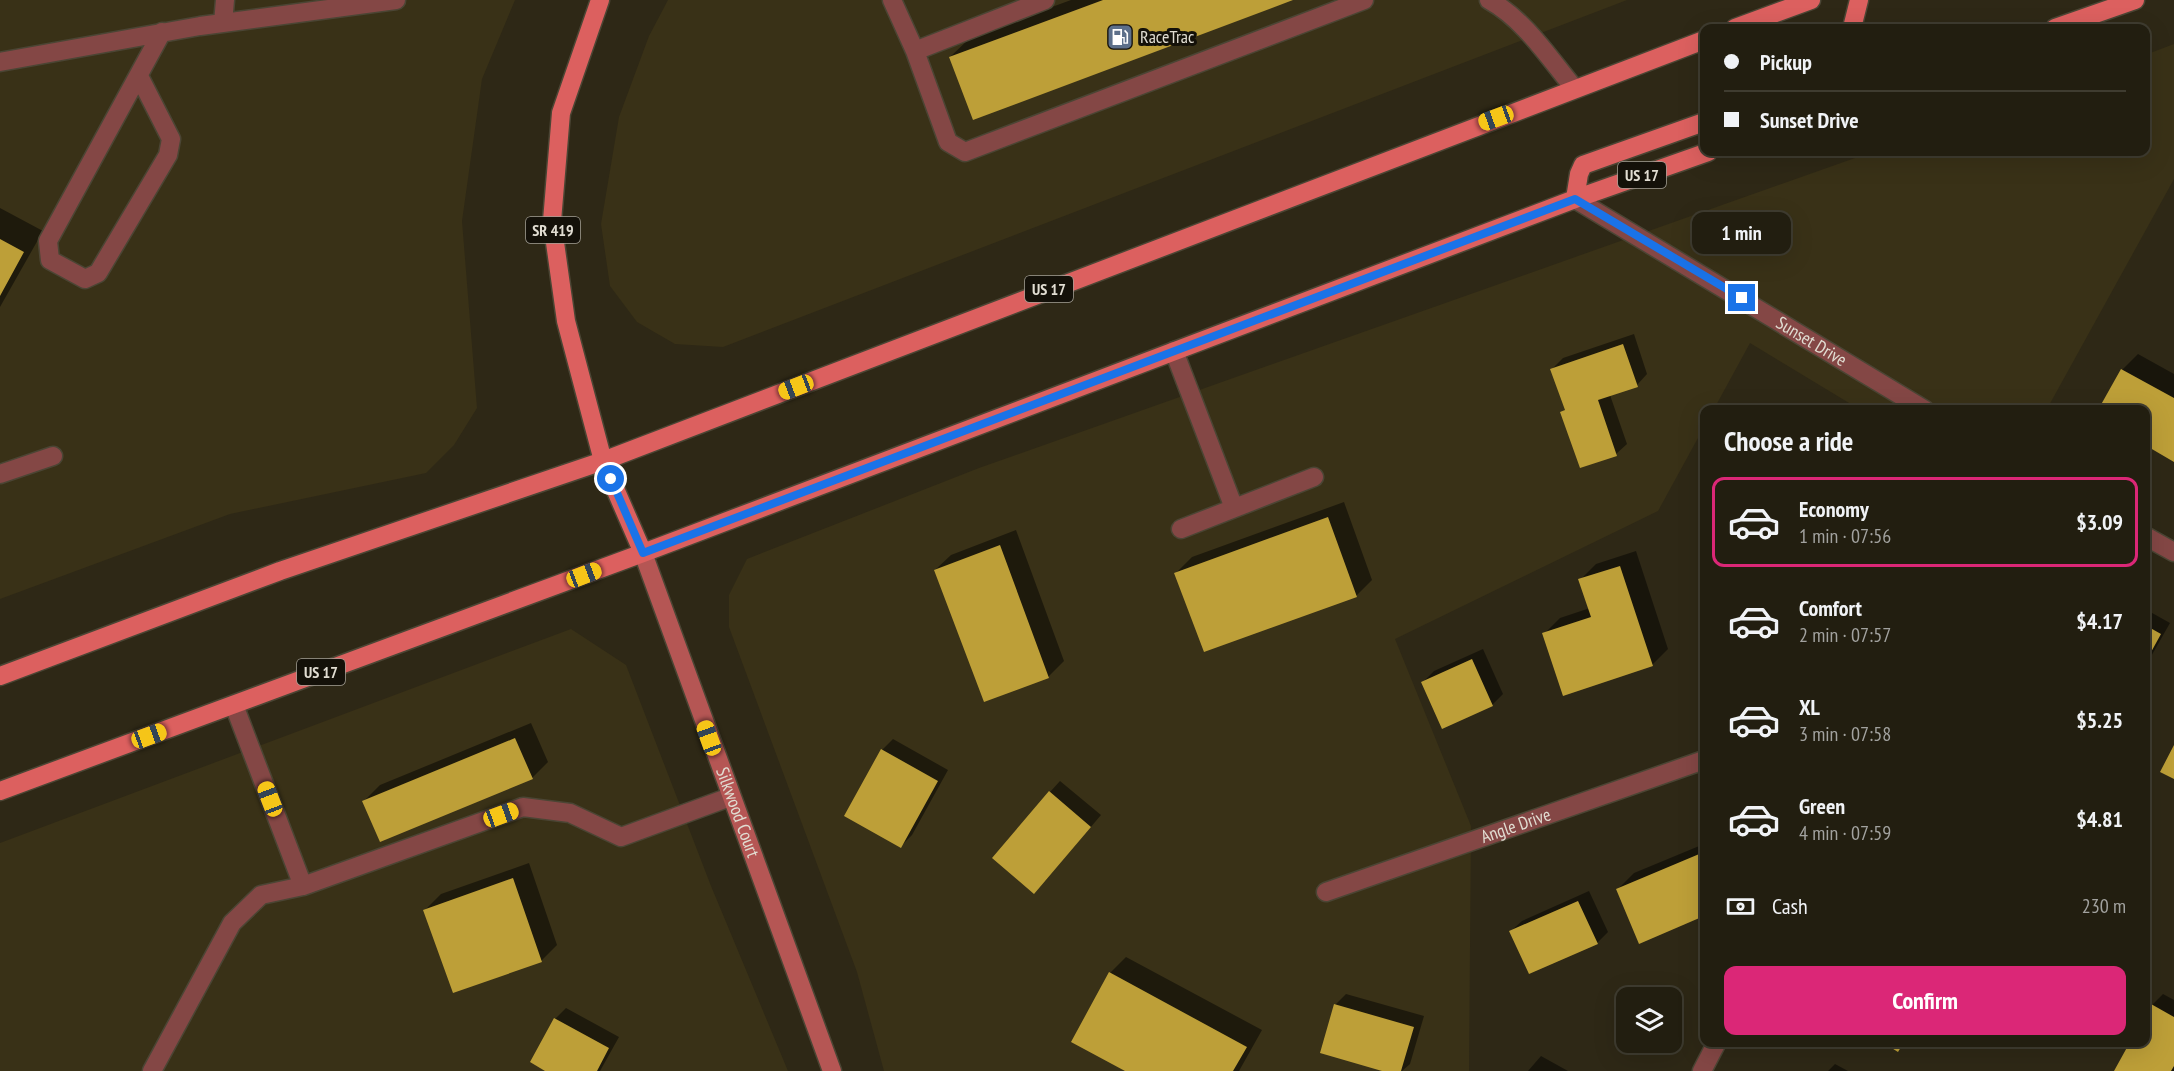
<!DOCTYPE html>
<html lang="en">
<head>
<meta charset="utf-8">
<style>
  body { margin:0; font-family:"PT Sans Narrow",sans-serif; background:#2a2719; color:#f1f3f6; height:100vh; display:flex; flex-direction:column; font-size:22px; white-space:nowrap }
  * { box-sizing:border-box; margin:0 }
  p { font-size:20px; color:#a2a29f }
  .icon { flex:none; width:33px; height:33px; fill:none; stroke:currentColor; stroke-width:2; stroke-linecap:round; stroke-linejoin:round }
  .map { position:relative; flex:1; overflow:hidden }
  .drawer { position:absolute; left:1700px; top:405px; width:450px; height:642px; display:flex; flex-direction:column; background:#221e10; border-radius:12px; box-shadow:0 6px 24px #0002,0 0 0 2px #3f3c30 }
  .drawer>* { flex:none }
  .hud { position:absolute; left:1700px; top:24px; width:450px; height:132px; border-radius:12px; box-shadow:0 6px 24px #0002,0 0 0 2px #3f3c30; display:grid; align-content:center; height:132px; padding:0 24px; background:#221e10 }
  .controls { position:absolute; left:1616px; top:987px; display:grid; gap:12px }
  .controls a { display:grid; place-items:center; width:66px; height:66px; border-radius:12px; background:#221e10; box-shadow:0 6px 24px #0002,0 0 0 2px #3f3c30; font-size:30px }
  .end { position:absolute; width:27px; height:27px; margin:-14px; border:8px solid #1a73e8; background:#fff; box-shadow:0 0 0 3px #fff }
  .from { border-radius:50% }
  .bubble { position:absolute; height:42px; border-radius:12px; background:#221e10; box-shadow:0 6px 24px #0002,0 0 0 2px #3f3c30; font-size:20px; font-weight:700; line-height:42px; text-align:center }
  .car { position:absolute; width:18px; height:36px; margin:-18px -9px; border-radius:8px; box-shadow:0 0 4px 2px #0007; background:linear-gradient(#f5c518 24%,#345 0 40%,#f5c518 0 76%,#345 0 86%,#f5c518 0) }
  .hud b { display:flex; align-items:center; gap:21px; height:57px; font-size:22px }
  .hud b+b { border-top:2px solid #3f3c30 }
  .hud i { width:15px; height:15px; background:#f1f3f6 }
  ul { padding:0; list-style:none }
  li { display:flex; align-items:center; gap:18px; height:90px; margin:0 12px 9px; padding:0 12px; border:3px solid transparent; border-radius:12px }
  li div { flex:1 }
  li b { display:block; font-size:22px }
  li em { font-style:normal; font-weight:700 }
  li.selected { border-color:#db2777 }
  li>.icon { width:54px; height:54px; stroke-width:1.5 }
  h2 { padding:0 24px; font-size:27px; line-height:72px }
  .pay { display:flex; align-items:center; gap:15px; height:66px; padding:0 24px; font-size:22px }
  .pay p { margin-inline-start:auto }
  .action { display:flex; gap:12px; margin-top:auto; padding:12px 24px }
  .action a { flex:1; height:69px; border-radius:12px; background:#db2777; color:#fff; font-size:24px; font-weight:700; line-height:69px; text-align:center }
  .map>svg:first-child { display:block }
</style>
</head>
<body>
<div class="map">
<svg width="2174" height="1071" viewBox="0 0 2174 1071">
  <rect width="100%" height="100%" fill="#2e2816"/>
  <path fill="#393117" d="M0,0H515L482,79L462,221L477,408L454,445L426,473L230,514L0,599Z
    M668,0H1627L723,347L675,344L637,322L610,286L601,224L619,117L649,36Z
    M2174,44V179L2047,409H1859L1750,343L1714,409L1704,410V427L1658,511L1395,639L1471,826L1469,1071H884L857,972L729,627V595L747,559L979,468L1872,152H2145V55Z
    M571,629L626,665L711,886L788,1071H0V843Z"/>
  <path fill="#0007" d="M1071,0H1289L950,57L971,37Z
    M0,208L43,231L0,307Z
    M1634,334L1647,374L1637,385L1610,395L1627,444L1616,454L1562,412L1566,409L1552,369L1563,358Z
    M2138,354L2174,374V460L2145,444V410L2122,370Z
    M1344,502L1372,580L1356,596L1176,573L1192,557Z
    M1016,530L1064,661L1048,677L935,570L951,555Z
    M1636,551L1668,649L1652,665L1544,634L1560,618L1590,608L1580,580L1596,564Z
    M2145,609L2170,623L2145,667Z
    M1483,649L1503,694L1492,705L1423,682L1434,671Z
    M531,723L548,762L532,778L364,801L380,785Z
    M893,739L948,770L912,835L901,846L882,750Z
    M1060,781L1101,815L1045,881L1050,792Z
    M1704,844V915L1618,889L1634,873Z
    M529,863L557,945L541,961L425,910L441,894Z
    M1589,891L1608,932L1597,943L1511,931L1522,921Z
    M1126,957L1262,1030L1239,1071H1128L1073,1041L1110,973Z
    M1346,994L1424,1016L1410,1064L1402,1071H1387L1335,1005Z
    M2163,994L2174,1000V1071H2116L2145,1042V1018L2152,1005Z
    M566,1008L619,1037L600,1071H548L555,1019Z
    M1541,1056L1568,1071H1528Z
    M1835,1064L1848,1071H1828Z"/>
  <path fill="#bd9f38" d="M1103,0H1293L973,120L949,57Z
    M0,239L24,252L0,296Z
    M1623,344L1638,387L1598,400L1617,456L1580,468L1560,412L1565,410L1550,369Z
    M2121,369L2174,398V462L2145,445V410H2098Z
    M1328,517L1357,597L1204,652L1174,573Z
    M1000,545L1049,678L984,702L934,570Z
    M1620,566L1653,666L1563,696L1542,633L1591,617L1578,579Z
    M2145,625L2161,634L2145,663Z
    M1472,659L1493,706L1442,729L1421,682Z
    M515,738L533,779L380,842L362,801Z
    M2174,745V779L2160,772Z
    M881,749L938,781L901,848L844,816Z
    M1049,791L1091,827L1034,894L992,858Z
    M1704,852V916L1639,944L1616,889Z
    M513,878L542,962L453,993L423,910Z
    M1578,901L1598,944L1529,974L1509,931Z
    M1109,972L1247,1047L1233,1071H1125L1071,1042Z
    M1334,1004L1414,1027L1401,1071H1382L1320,1053Z
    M2151,1004L2174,1017V1066L2171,1071H2114L2130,1042H2145V1015Z
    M554,1018L609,1048L597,1071H545L530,1062Z
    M1882,1042H1904L1898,1052Z"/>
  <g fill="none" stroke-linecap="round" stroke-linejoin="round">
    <g stroke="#4b4534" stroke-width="21">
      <path id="lane" d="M892,0L915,51L1045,0
        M1489,0C1525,20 1549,58 1574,88
        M223,23L225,0
        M915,51L948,142L965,152L1364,0
        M0,62L200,26L396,0
        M139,76L171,139L168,155L98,273L85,279L50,260L48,241L162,32
        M1174,351L1234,508
        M0,474L53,456
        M1181,529L1314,477
        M234,705L303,886
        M152,1071L232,923L261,895L303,886L523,807L570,813L621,837L730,797"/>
    </g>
    <g stroke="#4b4534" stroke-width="21">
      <g id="street">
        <path id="s1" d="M1575,199L1925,410"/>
        <path d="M2145,536L2174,552"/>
        <path id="s2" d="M1326,892L1704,760"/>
        <path d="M1702,1071L1717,1042"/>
      </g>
    </g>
    <g stroke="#4b4534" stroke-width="21">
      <g id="secondary">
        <path id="s3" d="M643,553L832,1071"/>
      </g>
    </g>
    <g stroke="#4b4534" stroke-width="21">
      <path id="primary" d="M600,0L561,113L552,221L566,321L603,461L643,553
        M1735,28L1811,0
        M1852,28L1859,0
        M2055,28L2135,0
        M1575,199L1579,174L1583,165L1704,122
        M0,676L280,571L603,461L1704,40
        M0,791L643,553L1575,199L1708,152"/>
    </g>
    <use href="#lane" stroke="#844745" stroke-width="18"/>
    <use href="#street" stroke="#844745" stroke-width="18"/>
    <use href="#secondary" stroke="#b55654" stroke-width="18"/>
    <use href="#primary" stroke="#dc605f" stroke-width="18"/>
  </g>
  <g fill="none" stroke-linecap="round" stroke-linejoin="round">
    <path stroke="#1a73e8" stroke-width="8" d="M611,479L643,553L1575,199L1742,298"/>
  </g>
  <defs>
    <g id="fuel-square" transform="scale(1.35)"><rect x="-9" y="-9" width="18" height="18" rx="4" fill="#5c6f8a" stroke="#141109"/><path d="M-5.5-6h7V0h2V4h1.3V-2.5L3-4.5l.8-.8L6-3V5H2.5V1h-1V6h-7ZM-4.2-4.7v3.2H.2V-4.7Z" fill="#fff"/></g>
  </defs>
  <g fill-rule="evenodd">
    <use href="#fuel-square" x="1120" y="37"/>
  </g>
  <g text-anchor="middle" stroke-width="6" stroke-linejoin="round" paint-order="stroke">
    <g fill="#141109" stroke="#a4a096" stroke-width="1.5">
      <rect x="1618" y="162" width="48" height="26" rx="4.5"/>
      <rect x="526" y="217" width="54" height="26" rx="4.5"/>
      <rect x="1025" y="276" width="48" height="26" rx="4.5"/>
      <rect x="297" y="659" width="48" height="26" rx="4.5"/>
    </g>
    <g font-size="16" font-weight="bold" fill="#e1ddd2">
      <text x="1642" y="181">US 17</text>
      <text x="553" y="236">SR 419</text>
      <text x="1049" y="295">US 17</text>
      <text x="321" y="678">US 17</text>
    </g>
    <g font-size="18" fill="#e1ddd2" stroke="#141109" text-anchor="start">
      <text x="1140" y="43">RaceTrac</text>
    </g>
    <g font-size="18" fill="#e1ddd2" stroke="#141109">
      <text dy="6" stroke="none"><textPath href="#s1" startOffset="276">Sunset Drive</textPath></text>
      <text dy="6" stroke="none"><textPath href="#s3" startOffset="276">Silkwood Court</textPath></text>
      <text dy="6" stroke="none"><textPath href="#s2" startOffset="201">Angle Drive</textPath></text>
    </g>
  </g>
</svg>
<div class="controls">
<a><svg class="icon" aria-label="layers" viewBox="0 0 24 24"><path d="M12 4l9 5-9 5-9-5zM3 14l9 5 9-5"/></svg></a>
</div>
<i class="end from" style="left:611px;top:479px"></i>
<i class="end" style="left:1742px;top:298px"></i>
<div class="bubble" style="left:1692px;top:212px;width:99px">1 min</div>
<i class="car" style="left:1496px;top:118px;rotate:250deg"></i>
<i class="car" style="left:796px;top:387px;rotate:249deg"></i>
<i class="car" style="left:584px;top:575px;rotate:69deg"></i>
<i class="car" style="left:149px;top:736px;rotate:70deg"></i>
<i class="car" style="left:709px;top:738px;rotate:340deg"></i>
<i class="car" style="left:270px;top:799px;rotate:339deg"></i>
<i class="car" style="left:501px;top:815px;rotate:70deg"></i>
<div class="hud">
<b><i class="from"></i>Pickup</b>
<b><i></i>Sunset Drive</b>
</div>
<section class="drawer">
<h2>Choose a ride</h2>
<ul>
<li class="selected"><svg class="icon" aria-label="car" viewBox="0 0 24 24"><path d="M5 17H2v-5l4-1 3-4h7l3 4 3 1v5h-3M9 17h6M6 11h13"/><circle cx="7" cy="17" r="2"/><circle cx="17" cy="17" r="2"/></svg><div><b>Economy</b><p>1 min · 07:56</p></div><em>$3.09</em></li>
<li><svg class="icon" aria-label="car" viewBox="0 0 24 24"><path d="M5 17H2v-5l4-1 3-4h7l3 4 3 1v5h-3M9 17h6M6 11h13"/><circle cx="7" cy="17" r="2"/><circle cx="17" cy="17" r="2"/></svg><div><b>Comfort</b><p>2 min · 07:57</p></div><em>$4.17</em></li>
<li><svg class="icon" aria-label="car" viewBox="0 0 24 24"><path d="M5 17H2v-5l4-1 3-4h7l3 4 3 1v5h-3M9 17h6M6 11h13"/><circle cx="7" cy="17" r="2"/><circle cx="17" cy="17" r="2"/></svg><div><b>XL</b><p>3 min · 07:58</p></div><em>$5.25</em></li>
<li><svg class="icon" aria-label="car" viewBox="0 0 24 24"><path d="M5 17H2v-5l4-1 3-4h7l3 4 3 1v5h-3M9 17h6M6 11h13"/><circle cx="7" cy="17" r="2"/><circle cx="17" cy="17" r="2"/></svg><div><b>Green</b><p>4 min · 07:59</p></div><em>$4.81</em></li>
</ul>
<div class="pay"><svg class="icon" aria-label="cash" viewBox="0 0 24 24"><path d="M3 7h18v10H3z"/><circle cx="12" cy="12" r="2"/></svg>Cash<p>230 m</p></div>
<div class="action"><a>Confirm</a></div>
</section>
</div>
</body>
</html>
